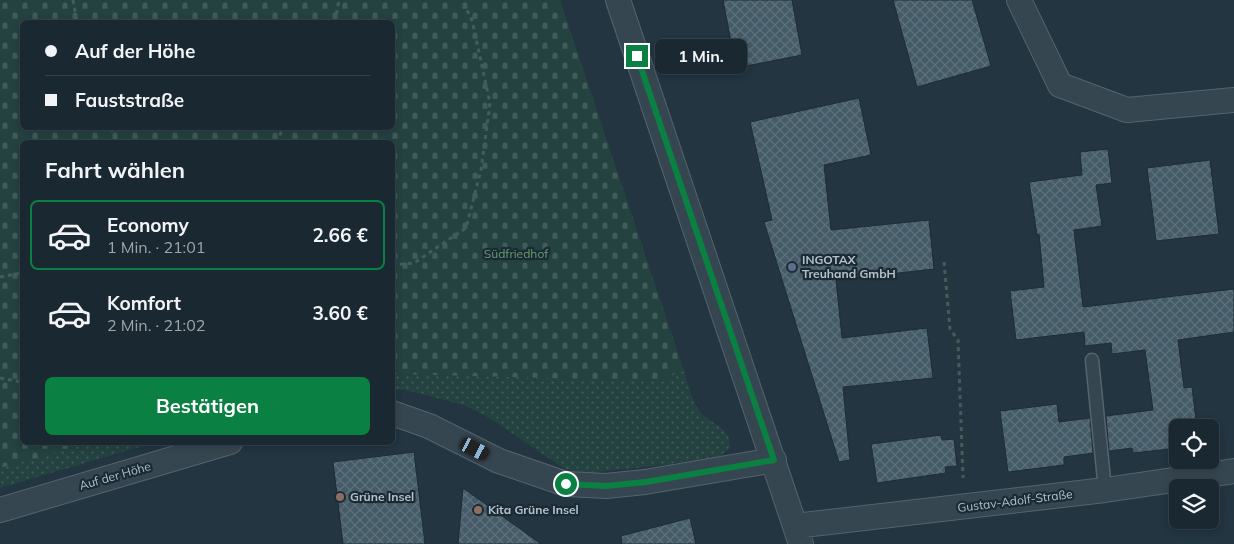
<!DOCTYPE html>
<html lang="de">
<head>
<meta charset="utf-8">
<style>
  body { margin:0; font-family:Mulish,sans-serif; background:#27343d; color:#f1f3f6; height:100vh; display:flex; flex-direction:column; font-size:19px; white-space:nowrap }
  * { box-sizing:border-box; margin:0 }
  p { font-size:16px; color:#9fa6ab }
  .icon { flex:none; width:28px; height:28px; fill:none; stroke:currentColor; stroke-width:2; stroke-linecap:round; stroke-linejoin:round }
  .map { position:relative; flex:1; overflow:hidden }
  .panel { position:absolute; left:20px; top:140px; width:375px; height:305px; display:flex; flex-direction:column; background:#1a2831; border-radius:8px; box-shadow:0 2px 8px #0003,0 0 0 1px #38444d }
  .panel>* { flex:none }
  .guide { position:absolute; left:20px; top:20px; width:375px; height:110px; border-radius:8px; box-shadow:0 2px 8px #0003,0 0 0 1px #38444d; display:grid; align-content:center; height:110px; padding:0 25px; background:#1a2831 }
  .buttons { position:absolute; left:1169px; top:419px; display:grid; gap:10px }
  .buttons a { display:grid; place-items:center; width:50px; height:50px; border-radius:8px; background:#1a2831; box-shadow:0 2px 8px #0003,0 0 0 1px #38444d; font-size:25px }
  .end { position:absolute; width:22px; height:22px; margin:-11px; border:6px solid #0b8043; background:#fff; box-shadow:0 0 0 2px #fff }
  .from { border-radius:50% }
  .bubble { position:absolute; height:35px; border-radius:8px; background:#1a2831; box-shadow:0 2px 8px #0003,0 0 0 1px #38444d; font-size:16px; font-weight:700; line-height:35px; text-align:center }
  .car { position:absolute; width:15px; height:30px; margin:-15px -8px; border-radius:6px; box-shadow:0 0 4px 1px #0007; background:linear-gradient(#222 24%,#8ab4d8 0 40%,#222 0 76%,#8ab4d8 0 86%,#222 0) }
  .guide b { display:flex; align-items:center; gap:18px; height:48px; font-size:19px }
  .guide b+b { border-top:1px solid #38444d }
  .guide i { width:12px; height:12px; background:#f1f3f6 }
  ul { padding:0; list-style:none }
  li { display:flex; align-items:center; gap:15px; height:70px; margin:0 10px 8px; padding:0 15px; border:2px solid transparent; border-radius:8px }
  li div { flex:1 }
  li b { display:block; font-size:19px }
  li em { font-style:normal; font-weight:700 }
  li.active { border-color:#0b8043 }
  li>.icon { width:45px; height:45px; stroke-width:1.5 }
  h2 { padding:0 25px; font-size:22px; line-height:60px }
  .cta { display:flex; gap:10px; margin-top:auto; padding:10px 25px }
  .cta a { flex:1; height:58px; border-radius:8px; background:#0b8043; color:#fff; font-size:20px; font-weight:700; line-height:58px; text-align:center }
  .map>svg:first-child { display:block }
</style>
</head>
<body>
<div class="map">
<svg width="1234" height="544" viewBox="0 0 1234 544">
  <defs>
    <pattern id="grass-dots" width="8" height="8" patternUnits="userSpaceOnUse" patternTransform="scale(1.25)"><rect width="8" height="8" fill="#244240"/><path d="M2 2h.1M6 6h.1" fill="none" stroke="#415c5a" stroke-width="1.8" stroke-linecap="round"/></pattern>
    <pattern id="cemetery-stones" width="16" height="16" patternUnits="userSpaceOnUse" patternTransform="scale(1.25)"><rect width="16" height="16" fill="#244240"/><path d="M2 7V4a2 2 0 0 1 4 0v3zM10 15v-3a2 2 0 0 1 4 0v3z" fill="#415c5a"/></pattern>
    <pattern id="building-cross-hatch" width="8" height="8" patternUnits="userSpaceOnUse" patternTransform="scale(1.25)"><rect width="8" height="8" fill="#455b67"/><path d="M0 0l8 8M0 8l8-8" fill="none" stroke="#5d717b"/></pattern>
  </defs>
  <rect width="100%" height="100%" fill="#223541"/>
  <path fill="url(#grass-dots)" d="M682,365C687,379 690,397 698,409C708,425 734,426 729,449L720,456L663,465L587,473L578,472L566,470L488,417L464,405L405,390L393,389L392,374L668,381Z
    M91,442L153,443L0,488V468Z"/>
  <path fill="url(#cemetery-stones)" fill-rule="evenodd" d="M0,0H560L682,365L668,381L393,374L392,142H22V442L91,443L0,468ZM22,22H392V128H22Z"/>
  <path fill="url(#building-cross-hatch)" stroke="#1d2d37" d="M723,0H792L802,55L736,68Z
    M893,0H972L991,66L917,87Z
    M859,98L871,155L824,165L831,230L929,220L934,269L836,280L842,338L927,328L933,378L843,387L850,460L839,462L764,222L772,220L750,122Z
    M1108,149L1112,183L1096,185L1102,226L1074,230L1083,307L1234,289V332L1178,340L1184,388L1192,387L1196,421L1180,423L1181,428H1178V448L1133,453L1132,448L1109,451L1106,416L1153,410L1145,350L1112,354L1111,343L1085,346L1084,332L1016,340L1010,291L1044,287L1039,234L1037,235L1029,182L1082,175L1080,152Z
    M1210,160L1219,234L1156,241L1147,168Z
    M1057,404L1059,422L1090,418L1093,453L1064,457V465L1008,472L1000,411Z
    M941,435L942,440L954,439L957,466L945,467L946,473L877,483L871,444Z
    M414,452L425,544H343L333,462Z
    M463,488L541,544H458Z
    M690,518L696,544H622L621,536Z"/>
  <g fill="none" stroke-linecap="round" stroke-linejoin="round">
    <g stroke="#54646e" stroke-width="15">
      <path id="lane" d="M1092,360L1105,490"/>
    </g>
    <g stroke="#54646e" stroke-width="26">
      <path id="street" d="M618,0L801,544
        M1019,0L1060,85L1127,110L1234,100
        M392,413L429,426L499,461L566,484L606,486L645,482L774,460
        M0,510L230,442
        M795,526L1105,490L1234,471"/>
    </g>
    <path stroke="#425e5b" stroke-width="3" stroke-dasharray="4 4" stroke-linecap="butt" d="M73,0L77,22
      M335,22L339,0
      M111,128L117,142
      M275,142L284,128
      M944,262L950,329L958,340L963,478
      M392,265L414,263L466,228L481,170L490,103L472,20L462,0
      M0,277L22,273
      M0,378L22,382"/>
    <use href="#lane" stroke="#364650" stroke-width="12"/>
    <use href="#street" stroke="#364650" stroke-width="24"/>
  </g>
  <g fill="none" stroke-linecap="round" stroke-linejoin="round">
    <path stroke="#0b8043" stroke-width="6" d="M566,484L606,486L646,482L774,460L637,56"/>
  </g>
  <circle fill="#5c6f8a" stroke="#1b2b35" stroke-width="2" cx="792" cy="267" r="5"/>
  <g fill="#8d6e63" stroke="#1b2b35" stroke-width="2">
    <circle cx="340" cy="497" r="5"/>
    <circle cx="478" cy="510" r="5"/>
  </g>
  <g text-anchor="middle" stroke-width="4.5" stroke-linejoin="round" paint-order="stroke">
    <g font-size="12" fill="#679f69" stroke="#1b2b35">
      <text x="516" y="258">Südfriedhof</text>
    </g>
    <g font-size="12" font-weight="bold" fill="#b3c1cb" stroke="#1b2b35" text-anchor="start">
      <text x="802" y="264">INGOTAX<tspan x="802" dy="14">Treuhand GmbH</tspan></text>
      <text x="350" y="501">Grüne Insel</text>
      <text x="488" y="514">Kita Grüne Insel</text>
    </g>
    <g font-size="12" fill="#b3c1cb" stroke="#1b2b35">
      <text transform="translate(115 476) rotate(-16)" y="4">Auf der Höhe</text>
      <text transform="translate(1015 501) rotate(-7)" y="4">Gustav-Adolf-Straße</text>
    </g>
  </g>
</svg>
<div class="buttons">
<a><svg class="icon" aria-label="locate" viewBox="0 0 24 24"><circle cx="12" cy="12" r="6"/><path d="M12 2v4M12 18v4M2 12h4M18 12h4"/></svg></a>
<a><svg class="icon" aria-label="layers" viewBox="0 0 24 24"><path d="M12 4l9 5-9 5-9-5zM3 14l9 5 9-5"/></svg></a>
</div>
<i class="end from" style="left:566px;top:484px"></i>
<i class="end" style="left:637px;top:56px"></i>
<div class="bubble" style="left:655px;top:39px;width:92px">1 Min.</div>
<i class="car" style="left:475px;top:449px;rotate:117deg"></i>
<div class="guide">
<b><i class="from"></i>Auf der Höhe</b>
<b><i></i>Fauststraße</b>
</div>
<section class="panel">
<h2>Fahrt wählen</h2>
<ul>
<li class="active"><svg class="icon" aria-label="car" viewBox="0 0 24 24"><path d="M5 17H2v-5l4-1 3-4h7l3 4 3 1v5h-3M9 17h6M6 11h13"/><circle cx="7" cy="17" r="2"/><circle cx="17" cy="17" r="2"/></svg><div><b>Economy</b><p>1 Min. · 21:01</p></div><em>2.66 €</em></li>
<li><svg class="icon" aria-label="car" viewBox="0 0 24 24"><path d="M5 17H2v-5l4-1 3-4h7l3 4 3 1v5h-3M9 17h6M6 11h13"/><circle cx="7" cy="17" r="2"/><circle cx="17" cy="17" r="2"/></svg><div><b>Komfort</b><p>2 Min. · 21:02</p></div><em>3.60 €</em></li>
</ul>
<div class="cta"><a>Bestätigen</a></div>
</section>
</div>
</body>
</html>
